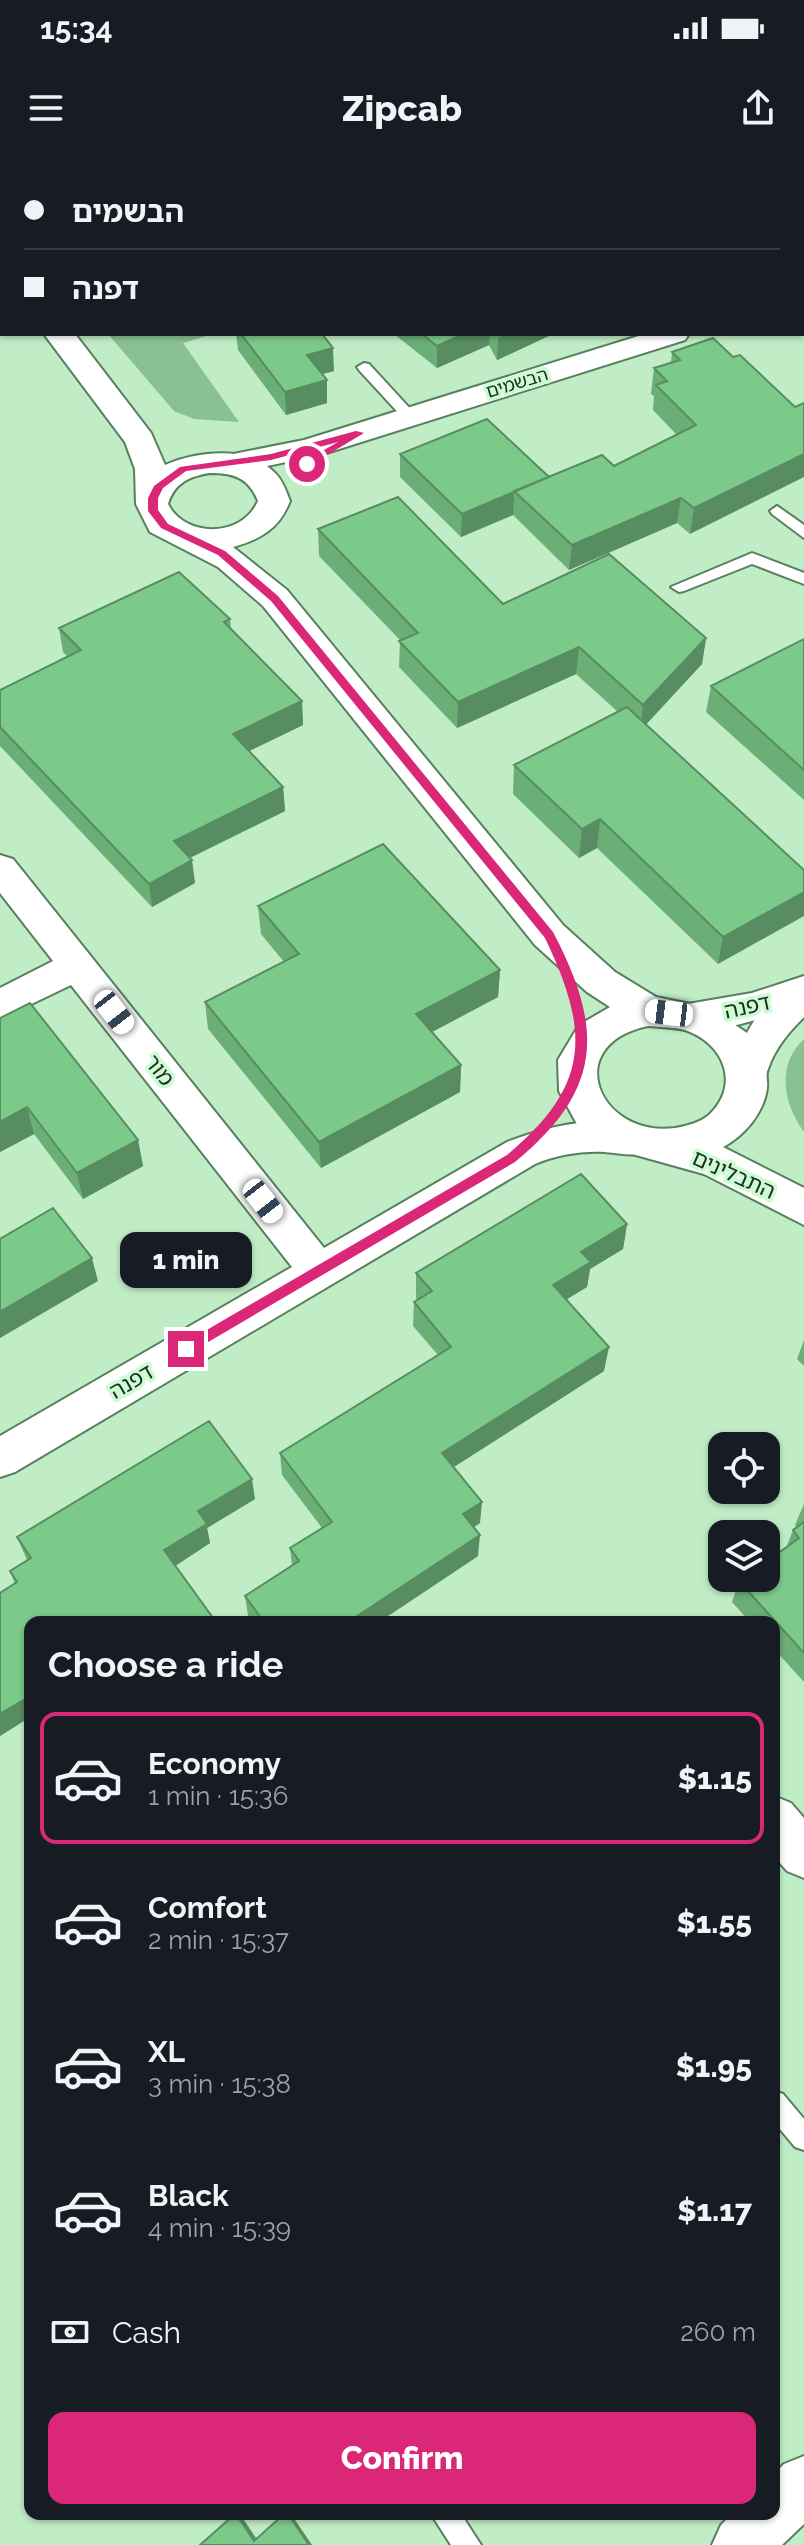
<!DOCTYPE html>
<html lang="en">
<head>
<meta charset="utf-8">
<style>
  body { margin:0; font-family:Raleway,"Noto Sans Hebrew",sans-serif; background:#242831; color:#f1f3f6; height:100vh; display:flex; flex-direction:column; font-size:30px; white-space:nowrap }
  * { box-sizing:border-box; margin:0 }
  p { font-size:26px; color:#9ea1a6 }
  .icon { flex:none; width:44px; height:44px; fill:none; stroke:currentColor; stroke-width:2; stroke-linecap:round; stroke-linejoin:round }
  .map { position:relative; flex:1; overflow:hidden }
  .drawer { position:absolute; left:24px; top:1456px; width:756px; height:904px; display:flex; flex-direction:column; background:#171b24; border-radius:16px; box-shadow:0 2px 6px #0004 }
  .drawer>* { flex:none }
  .top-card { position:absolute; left:0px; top:0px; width:804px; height:176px; box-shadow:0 2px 6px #0004; display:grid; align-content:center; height:176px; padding:0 24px; background:#171b24 }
  .controls { position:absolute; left:708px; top:1272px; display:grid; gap:16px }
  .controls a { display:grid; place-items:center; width:72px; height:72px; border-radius:16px; background:#171b24; box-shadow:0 2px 6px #0004; font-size:40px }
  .end { position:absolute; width:36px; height:36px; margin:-18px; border:10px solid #db2777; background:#fff; box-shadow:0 0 0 4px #fff }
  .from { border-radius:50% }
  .bubble { position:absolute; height:56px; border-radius:16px; background:#171b24; box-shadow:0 2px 6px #0004; font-size:26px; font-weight:800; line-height:56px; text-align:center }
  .car { position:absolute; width:24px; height:48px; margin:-24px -12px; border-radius:10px; box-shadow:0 0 6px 2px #0007; background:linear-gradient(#fff 24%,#345 0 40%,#fff 0 76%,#345 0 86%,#fff 0) }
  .top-card b { display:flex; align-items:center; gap:28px; height:76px; font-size:30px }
  .top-card b+b { border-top:2px solid #363941 }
  .top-card i { width:20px; height:20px; background:#f1f3f6 }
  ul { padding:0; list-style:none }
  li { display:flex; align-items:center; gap:24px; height:132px; margin:0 16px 12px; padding:0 8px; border:4px solid transparent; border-radius:16px }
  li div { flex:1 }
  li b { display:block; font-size:30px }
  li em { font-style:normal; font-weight:800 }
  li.current { border-color:#db2777 }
  li>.icon { width:72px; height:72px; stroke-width:1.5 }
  h2 { padding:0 24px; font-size:36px; line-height:96px }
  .pay { display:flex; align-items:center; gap:20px; height:88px; padding:0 24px; font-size:30px }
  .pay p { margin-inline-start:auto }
  .action { display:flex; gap:16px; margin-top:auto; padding:16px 24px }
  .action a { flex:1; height:92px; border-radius:16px; background:#db2777; color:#fff; font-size:32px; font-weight:800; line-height:92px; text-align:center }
  .status { display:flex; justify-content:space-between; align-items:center; height:56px; padding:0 40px; background:#171b24; direction:ltr }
  .status svg { height:22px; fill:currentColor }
  header { display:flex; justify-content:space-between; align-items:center; height:104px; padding:0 24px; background:#171b24; font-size:36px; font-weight:800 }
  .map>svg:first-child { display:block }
</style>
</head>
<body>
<div class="status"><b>15:34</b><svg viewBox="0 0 49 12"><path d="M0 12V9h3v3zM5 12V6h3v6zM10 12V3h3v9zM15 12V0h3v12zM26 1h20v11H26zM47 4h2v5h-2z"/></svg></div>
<header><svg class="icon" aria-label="menu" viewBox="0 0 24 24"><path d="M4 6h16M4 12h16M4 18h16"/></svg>Zipcab<svg class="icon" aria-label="share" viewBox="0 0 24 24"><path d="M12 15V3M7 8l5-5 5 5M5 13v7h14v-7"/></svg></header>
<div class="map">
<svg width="804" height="2385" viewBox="0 0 804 2385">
  <rect width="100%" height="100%" fill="#c1edc6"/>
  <path fill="#8ac192" d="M0,0H804V34L802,2H2V50Z
    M108,174H213L183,183L239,262L194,259L174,251Z
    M804,879V972C783,943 776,905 804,879Z"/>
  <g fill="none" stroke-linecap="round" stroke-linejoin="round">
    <g stroke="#57805d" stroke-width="4">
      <path id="service" d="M364,203L369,204L415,254V260H405L359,210L357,207Z
        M777,346L804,365V378L772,354L770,351Z
        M752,393L804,413V424L752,404L684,431L679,432L671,427Z
        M774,1931L783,1934L804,1959V1990L795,1987L774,1962Z
        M431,2354H461L481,2385H451Z"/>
    </g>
    <g stroke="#57805d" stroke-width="4">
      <path id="minor" d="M645,174H689L685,180L320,295L229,314L218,311L214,304L218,297L304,280Z
        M0,695L13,699L324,1088L507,982C554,964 599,954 648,970L654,981L648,992C632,997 620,993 604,992C580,991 557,995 535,1004L15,1312L0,1317V1276L292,1107L71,825L0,859V828L53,801L0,733Z
        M804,816V844C769,856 712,878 676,866L670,856L676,846L752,833Z
        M774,1636L791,1643L804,1658V1718L787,1711L774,1696Z
        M804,2296V2364L782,2385H712L721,2365L732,2354H774V2314L784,2304Z"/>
    </g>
    <g stroke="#57805d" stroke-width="4">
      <path id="tertiary" d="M0,90L2,91V111L0,110Z
        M44,174H75L151,273L165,305C197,291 249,285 275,313C283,321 286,331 290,341C279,369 261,379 233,387L287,430L563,765L615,812L656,837L710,848L747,873C759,850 779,826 804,818V857C789,872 775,888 768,909C765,915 768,921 767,928C764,953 744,976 723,987L804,1028V1065L704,1014L607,987L578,966L559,931L558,900L579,865L610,847L587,832L535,785L263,446L218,407L150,372L136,344L135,309L125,282ZM210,313C234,313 249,318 258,341C242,378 185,378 168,344C174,323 190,316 210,313ZM648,866C660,867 673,867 685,870C724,883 741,925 709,955C699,963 687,966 675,968C599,978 559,885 648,866Z"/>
    </g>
    <use href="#service" fill="#fff" fill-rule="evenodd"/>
    <use href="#minor" fill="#fff" fill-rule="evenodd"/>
    <use href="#tertiary" fill="#fff" fill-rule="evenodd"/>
  </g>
  <path fill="#6bae76" d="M236,174H322L334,211L322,214L327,243L286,255L238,190Z
    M394,174H553L497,200L489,185L437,208Z
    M672,192L733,197L690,374L677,363L569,410L513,355L461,377L400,317V294L549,317L614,306L677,275L653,250L654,236L651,234L654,208L671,203Z
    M318,369L503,444L706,478L702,504L646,564L804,710L718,804L597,688L579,698L513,634L514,605L618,552L576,514L457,568L399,507L400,480L319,396Z
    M230,459L231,468L302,541L303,565L249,591L283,627L285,651L190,698L195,723L152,747L0,586V530L68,497L63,492L59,468Z
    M804,479V640L706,552L711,526Z
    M258,746L500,810L498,837L432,872L461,905L460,932L321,1008L208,869L205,842L284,802L261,774Z
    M0,858L138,980L143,1006L83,1039L34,974L0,992Z
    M627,1064L623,1089L590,1109L587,1127L566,1139L604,1211L454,1307L480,1363L474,1367L478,1396L379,1462H253L248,1456L245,1436L292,1406L290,1388L322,1368L282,1315L280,1293L438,1195L413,1166L414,1142L418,1140L416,1138V1113Z
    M804,1180V1206L797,1199Z
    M255,1339L207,1368L210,1383L175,1406L30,1462V1557L0,1576V1433L15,1424L10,1411L27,1400L17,1377Z
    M804,1344V1522L774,1489V1462H750L732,1442L739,1421L786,1388L793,1370L797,1367L795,1365Z"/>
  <path fill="#578d60" d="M804,79V101H802V80Z
    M464,174H490L489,185L437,208V186Z
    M506,174H553L497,200L498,178Z
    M333,188L334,211L308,218L307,195Z
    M327,220V243L286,255L285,232Z
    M804,294V317L690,374L694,348Z
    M514,333L513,355L461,377L462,354Z
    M681,338L677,363L569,410L572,385Z
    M706,478L702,504L640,571L643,545Z
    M579,487L576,514L457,568L458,542Z
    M302,541L303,565L235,598L233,574Z
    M283,627L285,651L177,704L174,681Z
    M600,659L597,688L579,698L582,669Z
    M192,700L195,723L152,747L149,724Z
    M804,732V756L718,804L723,777Z
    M500,810L498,837L415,881L416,854Z
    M461,905L460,932L321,1008L319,982Z
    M27,947L34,974L0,992V962Z
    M138,980L143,1006L83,1039L77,1013Z
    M627,1064L623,1089L590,1109L587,1127L551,1149L553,1125L581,1092Z
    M92,1098L98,1121L0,1178V1152Z
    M609,1187L604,1211L441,1315L442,1293Z
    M252,1319L255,1339L207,1368L210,1383L169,1410L164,1390L198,1351Z
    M482,1342L480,1363L462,1375L463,1354Z
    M480,1375L478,1396L379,1462H348Z
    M30,1536V1557L0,1576V1554Z
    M236,2354H240L258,2381H254Z
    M288,2354H291L312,2385H309Z"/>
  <path fill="#7cca89" stroke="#578d60" stroke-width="2" d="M804,35V79L802,80V36Z
    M241,174H322L333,188L307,195L327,220L285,232Z
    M422,174H464L437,186Z
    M713,178L733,197L740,195L795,247L804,243V294L694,348L681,338L572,385L514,331L602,295L614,306L696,265L656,225L667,221L654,208L680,200L672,192Z
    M487,259L549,317L462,354L400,294Z
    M398,337L503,444L609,394L706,478L643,545L579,487L458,542L399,481L418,473L318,369Z
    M179,412L230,459L224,462L302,541L233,574L283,627L174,681L192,700L149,724L0,567V530L81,490L59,468Z
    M804,479V610L711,526Z
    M627,547L804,710V732L723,777L600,659L582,669L514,605Z
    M383,684L500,810L416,854L461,905L319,982L205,842L299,794L258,746Z
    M30,843L138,980L77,1013L27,947L0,962V858Z
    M581,1014L627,1064L581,1092L591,1102L553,1125L609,1187L442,1293L482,1342L463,1354L480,1375L348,1462H264L245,1436L299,1401L290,1388L332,1362L280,1293L451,1187L414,1142L432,1131L416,1113Z
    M53,1048L92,1098L0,1152V1079Z
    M209,1261L252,1319L198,1351L207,1364L164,1390L216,1462H30V1536L0,1554V1433L17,1422L10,1411L31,1398L17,1377Z
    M804,1362V1493L739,1421L744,1418H766V1402L799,1378L793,1370Z
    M235,2354H236L254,2381L284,2354H288L309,2385H200Z"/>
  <path fill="#db2777" d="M356,271L364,273L307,307L303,302L338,282L271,300L186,311L163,328L158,338V350L168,364L225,391L278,436L553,772C604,869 603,930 515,1002L186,1195L180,1189L181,1185L507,995C591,925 590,872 545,778L271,441L218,395L161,368L148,351V338L154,326L180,307L271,294Z"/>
  <g text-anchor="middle" stroke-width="7" stroke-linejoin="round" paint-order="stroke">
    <g font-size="18" fill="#1e2f20" stroke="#cdfbd3">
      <text transform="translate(517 223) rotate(-17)" y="6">הבשמים</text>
    </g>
    <g font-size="22" fill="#1e2f20" stroke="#cdfbd3">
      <text transform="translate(747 846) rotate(-12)" y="8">דפנה</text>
      <text transform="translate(160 910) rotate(52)" y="8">מור</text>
      <text transform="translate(734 1014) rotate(24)" y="8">התבלינים</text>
      <text transform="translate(131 1221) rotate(-30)" y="8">דפנה</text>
    </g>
  </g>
</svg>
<div class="controls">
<a><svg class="icon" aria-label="locate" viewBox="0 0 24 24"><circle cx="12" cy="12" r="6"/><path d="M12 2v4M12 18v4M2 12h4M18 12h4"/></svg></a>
<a><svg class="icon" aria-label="layers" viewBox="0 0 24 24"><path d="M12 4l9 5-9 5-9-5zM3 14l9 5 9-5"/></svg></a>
</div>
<i class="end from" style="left:307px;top:304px"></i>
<i class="end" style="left:186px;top:1189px"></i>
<div class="bubble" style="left:120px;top:1072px;width:132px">1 min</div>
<i class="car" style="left:114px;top:852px;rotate:142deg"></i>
<i class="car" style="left:669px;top:853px;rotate:277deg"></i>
<i class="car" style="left:263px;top:1041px;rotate:142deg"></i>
<div class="top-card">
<b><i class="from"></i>הבשמים</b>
<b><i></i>דפנה</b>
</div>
<section class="drawer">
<h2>Choose a ride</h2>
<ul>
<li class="current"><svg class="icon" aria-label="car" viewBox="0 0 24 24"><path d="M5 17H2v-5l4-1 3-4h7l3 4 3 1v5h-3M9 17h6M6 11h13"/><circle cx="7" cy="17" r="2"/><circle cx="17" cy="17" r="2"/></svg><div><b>Economy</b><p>1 min · 15:36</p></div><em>$1.15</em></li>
<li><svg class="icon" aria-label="car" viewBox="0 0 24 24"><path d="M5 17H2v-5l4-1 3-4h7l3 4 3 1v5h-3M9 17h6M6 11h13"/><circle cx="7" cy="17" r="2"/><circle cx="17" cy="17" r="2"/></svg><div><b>Comfort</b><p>2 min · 15:37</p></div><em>$1.55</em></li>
<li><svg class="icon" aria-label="car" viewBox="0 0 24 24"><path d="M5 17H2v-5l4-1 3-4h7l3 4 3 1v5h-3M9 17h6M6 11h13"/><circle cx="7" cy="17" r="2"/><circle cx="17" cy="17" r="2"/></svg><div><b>XL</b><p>3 min · 15:38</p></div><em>$1.95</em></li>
<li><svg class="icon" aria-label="car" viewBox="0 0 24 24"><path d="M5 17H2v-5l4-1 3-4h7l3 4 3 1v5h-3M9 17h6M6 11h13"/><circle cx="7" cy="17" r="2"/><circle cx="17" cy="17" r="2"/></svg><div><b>Black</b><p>4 min · 15:39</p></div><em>$1.17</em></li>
</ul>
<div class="pay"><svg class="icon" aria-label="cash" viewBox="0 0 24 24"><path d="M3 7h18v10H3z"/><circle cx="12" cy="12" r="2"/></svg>Cash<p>260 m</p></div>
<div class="action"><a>Confirm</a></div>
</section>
</div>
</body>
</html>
